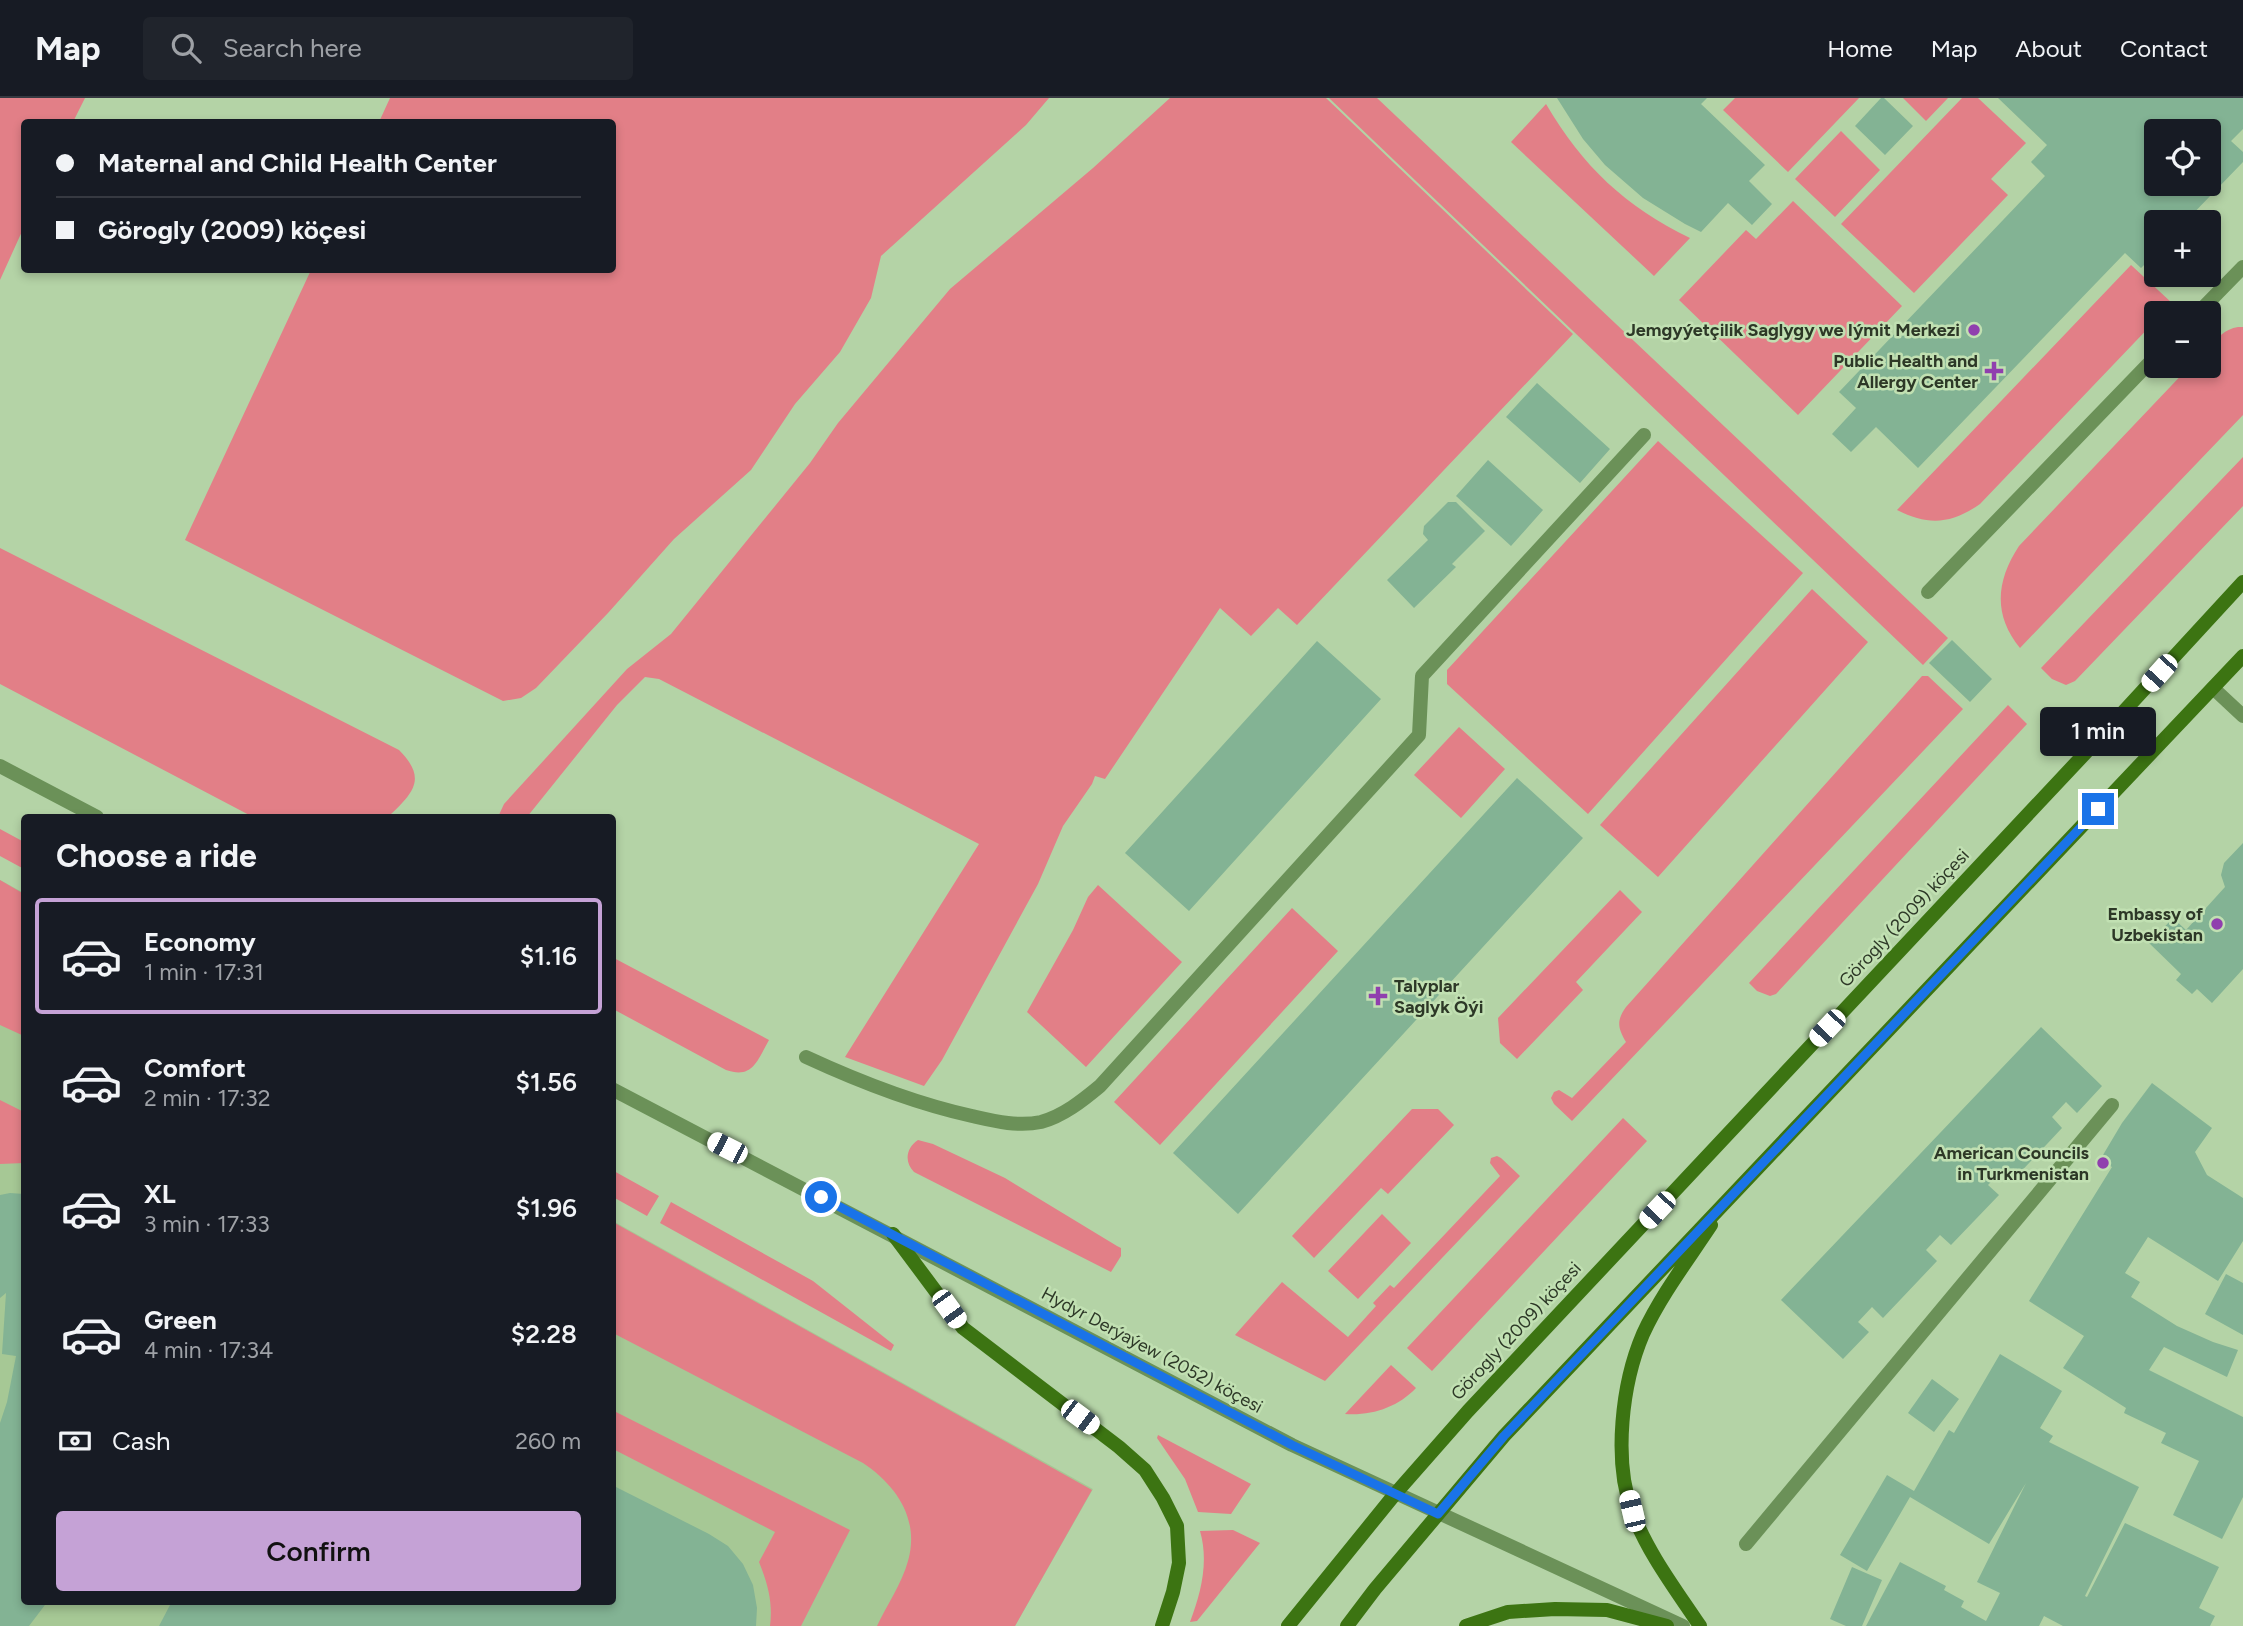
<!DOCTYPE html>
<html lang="en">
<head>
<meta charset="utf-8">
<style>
  body { margin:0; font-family:Figtree,sans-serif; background:#20242c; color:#f1f3f6; height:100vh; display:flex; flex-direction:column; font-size:26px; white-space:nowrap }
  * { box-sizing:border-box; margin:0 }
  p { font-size:23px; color:#9ea1a6 }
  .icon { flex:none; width:38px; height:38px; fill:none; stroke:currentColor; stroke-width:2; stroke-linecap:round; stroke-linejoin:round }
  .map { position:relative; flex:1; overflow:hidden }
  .drawer { position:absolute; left:21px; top:716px; width:595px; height:791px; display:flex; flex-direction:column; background:#171b24; border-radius:7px; box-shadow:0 4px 10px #0003 }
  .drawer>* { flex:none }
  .top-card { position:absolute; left:21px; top:21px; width:595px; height:154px; border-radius:7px; box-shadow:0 4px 10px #0003; display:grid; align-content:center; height:154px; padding:0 35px; background:#171b24 }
  .fabs { position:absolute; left:2144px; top:21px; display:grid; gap:14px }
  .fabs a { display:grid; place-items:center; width:77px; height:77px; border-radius:7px; background:#171b24; box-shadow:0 4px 10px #0003; font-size:35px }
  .end { position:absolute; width:32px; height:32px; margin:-16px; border:9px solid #1a73e8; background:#fff; box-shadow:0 0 0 4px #fff }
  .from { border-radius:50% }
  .bubble { position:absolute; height:49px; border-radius:7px; background:#171b24; box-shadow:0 4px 10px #0003; font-size:23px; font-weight:600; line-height:49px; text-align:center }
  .car { position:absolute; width:21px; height:42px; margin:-21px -10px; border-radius:9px; box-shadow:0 0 5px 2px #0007; background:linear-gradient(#fff 24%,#345 0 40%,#fff 0 76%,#345 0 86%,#fff 0) }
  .top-card b { display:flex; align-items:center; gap:24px; height:66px; font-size:26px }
  .top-card b+b { border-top:2px solid #363941 }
  .top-card i { width:18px; height:18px; background:#f1f3f6 }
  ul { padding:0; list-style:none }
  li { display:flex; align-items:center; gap:21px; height:116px; margin:0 14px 10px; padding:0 21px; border:4px solid transparent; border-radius:7px }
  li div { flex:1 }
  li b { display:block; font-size:26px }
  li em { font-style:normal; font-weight:600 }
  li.selected { border-color:#c5a2d6 }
  li>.icon { width:63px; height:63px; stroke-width:1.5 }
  h2 { padding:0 35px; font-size:32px; line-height:84px }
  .pay { display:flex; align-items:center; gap:18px; height:77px; padding:0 35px; font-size:26px }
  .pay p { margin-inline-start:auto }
  .button { display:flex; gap:14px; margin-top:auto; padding:14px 35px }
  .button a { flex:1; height:80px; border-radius:7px; background:#c5a2d6; color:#111; font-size:28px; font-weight:600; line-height:80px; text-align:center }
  header { display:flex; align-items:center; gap:42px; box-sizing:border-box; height:98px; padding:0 35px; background:#171b24; border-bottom:2px solid #363941 }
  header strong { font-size:33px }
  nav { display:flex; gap:38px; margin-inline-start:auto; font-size:24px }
  .search { width:490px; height:63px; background:#20242c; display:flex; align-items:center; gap:18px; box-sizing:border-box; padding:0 24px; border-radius:7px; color:#9ea1a6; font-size:26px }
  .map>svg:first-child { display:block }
</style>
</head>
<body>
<header>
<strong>Map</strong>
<div class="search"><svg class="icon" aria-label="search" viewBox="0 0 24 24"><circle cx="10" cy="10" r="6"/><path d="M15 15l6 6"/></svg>Search here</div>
<nav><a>Home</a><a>Map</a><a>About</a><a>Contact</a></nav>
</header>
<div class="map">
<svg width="2243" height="1528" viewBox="0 0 2243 1528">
  <rect width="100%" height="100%" fill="#b4d3a6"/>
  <path fill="#a6c895" d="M0,782L24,795V1503H612L613,1123L1093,1391L1015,1528H0Z"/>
  <path fill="#e27f87" d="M0,0H85L73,24H24V129L0,182Z
    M390,0H1049L1026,27L881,158L871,200L840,254L795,306L751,372L674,441L608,515L536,590L521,600L503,603L185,442L311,172H612V24H379Z
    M1170,0H1326L1573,236L1297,527L1278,510L1251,538L1220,510L1105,681L1095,678L1092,686L1063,728L1038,786L942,962L924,988L845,959L979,746L659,581L645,579L617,607L527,719H498L504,706L627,571L671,536L810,365L838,325L950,191L1093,70Z
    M1329,0H1377L1948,540L1923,567Z
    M1735,0H1859L1788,74L1723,12Z
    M1903,0H1948L1926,23Z
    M1962,0H1978L2026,45L1991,81L2008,97L1914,195L1841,126Z
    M1546,6C1583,69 1625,108 1690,140L1654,178L1511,44Z
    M1841,33L1880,72L1835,119L1795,81Z
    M1793,103L1902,208L1798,317L1679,202L1746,132L1756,141Z
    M2131,167L2172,205L2162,215H2156V222L1980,406C1951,426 1929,428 1897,412Z
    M2238,229H2243V317L2020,550C1993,517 1996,483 2019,448L2190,268H2208L2209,249C2217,240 2225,231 2238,229Z
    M1658,343L1803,475L1588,716L1447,586V572Z
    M2243,359V408L2075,583L2066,587L2052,581L2041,570Z
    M0,450L399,652C428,681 413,695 388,719H253L0,586Z
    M1812,491L1868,544L1658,779L1600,727Z
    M1922,578H1928L1963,611L1572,1023L1554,1006L1551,1000L1554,994L1559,992L1572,1000L1626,944C1618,930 1616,923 1626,909Z
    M2008,607L2027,626L1776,896L1770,898L1757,893L1749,885Z
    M1459,629L1505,671L1461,720L1414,677Z
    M0,731L24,744V771L0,758Z
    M0,782L24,796V938L0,927Z
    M1098,787L1182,864L1086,969L1027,914L1073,832L1088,799Z
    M1620,792L1642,814L1576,884L1583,892L1517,961L1500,945L1498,920Z
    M1292,810L1338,853L1160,1047L1114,1004Z
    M612,859L769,942C757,963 753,981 726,972L613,911Z
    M0,1002L24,1014V1065L0,1066Z
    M1412,1011H1438L1454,1027L1388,1096L1381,1090L1314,1160L1292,1138Z
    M1623,1020L1647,1043L1432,1273L1407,1250Z
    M918,1042L933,1046L1005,1080L1117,1148L1121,1150V1158L1111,1174L914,1074C904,1064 906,1050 918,1042Z
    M1497,1058L1501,1060L1520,1078L1325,1283L1235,1237L1282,1184L1348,1239L1376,1208L1373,1205L1390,1187L1394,1190L1500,1078L1490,1065L1491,1060Z
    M612,1072L659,1098L647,1118L613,1099Z
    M671,1104L813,1183L894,1247L891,1253L660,1125Z
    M1382,1116L1411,1145L1358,1201L1328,1173Z
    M613,1124L1092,1392L1015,1528H877C887,1507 902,1485 908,1463C920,1421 896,1387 863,1365L613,1235Z
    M1391,1267L1416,1290C1398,1309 1372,1318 1345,1316Z
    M612,1312L850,1432L801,1528H770C773,1505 768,1486 759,1464L775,1434L613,1351Z
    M1158,1337L1251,1386L1231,1416L1198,1414L1185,1381L1157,1340Z
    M1233,1432L1260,1445L1197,1523L1190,1524C1201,1495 1209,1464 1200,1433Z"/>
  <path fill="#83b394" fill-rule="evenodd" d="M1557,0H1707L1701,6L1765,67L1749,83L1772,106L1752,127L1728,105L1701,134L1685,126L1643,100L1605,67L1583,41Z
    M1881,0H1884L1913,28L1885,57L1855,28Z
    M1998,0H2243V31L2231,43L2243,54V64L2185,124H2156V155L2141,170L2125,155L1918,370L1876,329L1851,354L1832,336L1856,310L1839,294L2045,78L2031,64L2047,47ZM2156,33H2208V86H2156Z
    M1537,285L1610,351L1580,385L1506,319Z
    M1488,362L1543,412L1511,448L1456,398Z
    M1448,404H1456L1485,433L1452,466L1456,469L1414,510L1387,482L1428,442L1423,436L1424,428Z
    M1952,542L1992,581L1970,604L1929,565Z
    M1317,543L1381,601L1189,813L1125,755Z
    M1517,680L1583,740L1238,1116L1173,1055Z
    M2243,745V871L2212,905L2197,891L2192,896L2176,882L2181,876L2149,845L2173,820L2186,832L2225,789L2221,777L2224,765Z
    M2041,929L2102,988L2077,1015L2066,1004L2052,1019L2062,1030L2014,1081L2004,1070L1988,1087L1999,1097L1951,1147L1940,1137L1926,1152L1937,1163L1883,1220L1872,1209L1858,1224L1869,1234L1843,1261L1781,1202Z
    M2152,985L2212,1030L2195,1054L2207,1077L2243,1100V1143L2218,1183L2148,1139L2125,1175L2140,1184L2131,1199L2177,1228L2213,1244L2238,1252L2227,1279L2164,1249L2149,1272L2243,1319V1399L2222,1441L2173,1417L2199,1363L2161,1345L2166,1335L2124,1315L2126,1310L2063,1270L2084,1238L2029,1203L2112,1069L2100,1062L2122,1025Z
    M10,1095L24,1096V1503H48L29,1528H0V1325L7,1304L16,1258L2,1256L6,1195L0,1200V1097Z
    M2226,1176L2243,1185V1237L2205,1216Z
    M2000,1256L2062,1293L2040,1330L2053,1338L2049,1344L2139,1389L2085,1498L2087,1499L2125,1425L2219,1469L2199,1510L2215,1518L2210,1528H2063L2044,1518L2039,1528H1866L1900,1464L1946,1488L1944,1492L1964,1503L1961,1509L1986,1523L2000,1495L1977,1484L2026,1385L1989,1446L1910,1399L1867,1473L1840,1457L1887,1377L1914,1393L1949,1332L1954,1335Z
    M1932,1281L1959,1301L1934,1334L1908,1315Z
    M612,1387L709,1436L728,1448L743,1466L753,1487L757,1510L756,1528H159L170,1507L163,1503H612Z
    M1852,1469L1882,1482L1862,1528H1846L1830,1521Z"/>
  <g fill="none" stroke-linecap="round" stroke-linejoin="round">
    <path stroke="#6b9158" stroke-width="14" d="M2198,215L2243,169
      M1928,494L2156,258
      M2213,590L2243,618
      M806,959C860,984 913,1005 972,1018C994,1023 1018,1029 1041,1024C1063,1018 1082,1003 1100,988L1419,637L1422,578L1644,337
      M1746,1446L2112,1007"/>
    <path stroke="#6b9158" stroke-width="14" d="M0,668L97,719
      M612,991L1292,1347L1683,1528"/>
    <path stroke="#3c7412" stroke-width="14" d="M893,1136L963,1230L1119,1349L1145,1372L1163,1400L1177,1428L1179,1465L1173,1494L1162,1528
      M1288,1528L1395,1396L1468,1313L2091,649L2243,484
      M1347,1528L1375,1491L1504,1338L2243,558
      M1466,1528L1508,1514L1555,1511L1607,1512L1667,1528
      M1700,1528C1676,1492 1647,1454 1632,1413C1613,1362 1622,1285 1643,1236C1661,1197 1688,1162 1711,1127"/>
  </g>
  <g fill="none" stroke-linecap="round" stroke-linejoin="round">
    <path stroke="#1a73e8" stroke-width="9" d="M821,1099L1292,1347L1438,1416L1504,1338L1542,1298L2098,711"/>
  </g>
  <g fill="#903fae" stroke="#c1e0b2" stroke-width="2.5">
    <circle cx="1974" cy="232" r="7"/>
    <path d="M1990.5 262.5h7v7h7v7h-7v7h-7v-7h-7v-7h7z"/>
    <circle cx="2217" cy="826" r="7"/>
    <path d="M1374.5 887.5h7v7h7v7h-7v7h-7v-7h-7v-7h7z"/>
    <circle cx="2103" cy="1065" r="7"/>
  </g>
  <g text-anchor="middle" stroke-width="5" stroke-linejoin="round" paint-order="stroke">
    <g font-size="18" font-weight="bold" fill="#2d3827" stroke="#c1e0b2" text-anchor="end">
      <text x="1960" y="238">Jemgyýetçilik Saglygy we Iýmit Merkezi</text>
      <text x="1978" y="269">Public Health and<tspan x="1978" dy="21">Allergy Center</tspan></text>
      <text x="2203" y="822">Embassy of<tspan x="2203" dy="21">Uzbekistan</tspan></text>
      <text x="1394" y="894" text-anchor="start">Talyplar<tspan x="1394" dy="21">Saglyk Öýi</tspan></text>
      <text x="2089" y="1061">American Councils<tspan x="2089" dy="21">in Turkmenistan</tspan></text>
    </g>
    <g font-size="18" fill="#2d3827" stroke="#c1e0b2">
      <text transform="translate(1904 820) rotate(-47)" y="6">Görogly (2009) köçesi</text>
      <text transform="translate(1516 1233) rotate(-47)" y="6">Görogly (2009) köçesi</text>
      <text transform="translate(1152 1252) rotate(28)" y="6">Hydyr Derýaýew (2052) köçesi</text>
    </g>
  </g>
</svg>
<div class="fabs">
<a><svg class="icon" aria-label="locate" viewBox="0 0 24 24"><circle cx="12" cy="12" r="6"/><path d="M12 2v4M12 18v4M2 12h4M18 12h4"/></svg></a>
<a>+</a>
<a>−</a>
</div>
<i class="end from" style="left:821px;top:1099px"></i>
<i class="end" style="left:2098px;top:711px"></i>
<div class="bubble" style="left:2040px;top:609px;width:116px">1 min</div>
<i class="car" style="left:2159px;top:575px;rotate:222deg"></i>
<i class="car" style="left:1827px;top:930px;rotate:223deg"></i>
<i class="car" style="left:727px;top:1050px;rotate:297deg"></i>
<i class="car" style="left:1657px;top:1112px;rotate:223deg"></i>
<i class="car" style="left:949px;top:1211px;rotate:144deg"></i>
<i class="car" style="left:1080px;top:1319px;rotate:127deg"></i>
<i class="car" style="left:1632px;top:1413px;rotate:347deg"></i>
<div class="top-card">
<b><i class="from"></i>Maternal and Child Health Center</b>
<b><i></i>Görogly (2009) köçesi</b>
</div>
<section class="drawer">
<h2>Choose a ride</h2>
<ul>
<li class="selected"><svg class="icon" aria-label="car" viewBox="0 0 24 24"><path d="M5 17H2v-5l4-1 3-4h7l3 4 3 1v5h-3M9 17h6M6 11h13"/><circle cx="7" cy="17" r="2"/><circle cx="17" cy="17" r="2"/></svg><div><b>Economy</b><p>1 min · 17:31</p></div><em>$1.16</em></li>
<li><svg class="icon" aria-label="car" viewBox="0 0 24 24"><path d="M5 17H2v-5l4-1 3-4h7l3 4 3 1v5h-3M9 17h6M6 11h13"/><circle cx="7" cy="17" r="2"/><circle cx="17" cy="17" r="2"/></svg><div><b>Comfort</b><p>2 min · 17:32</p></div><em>$1.56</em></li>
<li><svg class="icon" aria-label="car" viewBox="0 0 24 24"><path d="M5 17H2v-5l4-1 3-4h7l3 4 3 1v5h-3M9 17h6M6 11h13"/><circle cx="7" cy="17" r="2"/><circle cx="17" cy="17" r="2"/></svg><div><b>XL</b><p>3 min · 17:33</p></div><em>$1.96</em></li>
<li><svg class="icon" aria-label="car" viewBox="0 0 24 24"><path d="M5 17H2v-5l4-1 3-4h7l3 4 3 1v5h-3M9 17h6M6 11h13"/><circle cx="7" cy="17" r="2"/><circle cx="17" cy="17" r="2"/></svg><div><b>Green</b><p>4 min · 17:34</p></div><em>$2.28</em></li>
</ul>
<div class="pay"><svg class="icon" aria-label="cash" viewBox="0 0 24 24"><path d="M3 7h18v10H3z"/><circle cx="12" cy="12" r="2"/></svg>Cash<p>260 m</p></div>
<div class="button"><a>Confirm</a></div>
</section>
</div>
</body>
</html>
